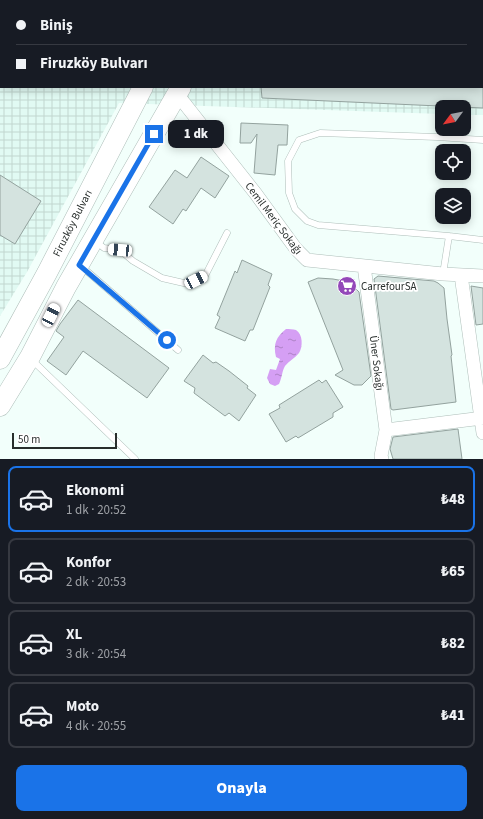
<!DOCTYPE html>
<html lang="tr">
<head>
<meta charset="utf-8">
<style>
  body { margin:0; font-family:"Source Sans 3",sans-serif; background:#242831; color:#f1f3f6; height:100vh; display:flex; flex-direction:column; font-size:15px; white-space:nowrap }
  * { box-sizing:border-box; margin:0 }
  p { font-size:13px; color:#9ea1a6 }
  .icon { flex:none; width:22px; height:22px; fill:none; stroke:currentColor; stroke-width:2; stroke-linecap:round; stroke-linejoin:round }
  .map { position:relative; height:459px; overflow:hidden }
  .side { display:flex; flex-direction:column; background:#171b24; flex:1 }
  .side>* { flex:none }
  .guide { position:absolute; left:0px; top:0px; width:483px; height:88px; box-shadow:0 2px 10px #0003; display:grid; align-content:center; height:88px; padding:0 16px; background:#171b24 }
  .needle { width:26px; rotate:238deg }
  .controls { position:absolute; left:435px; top:100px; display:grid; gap:8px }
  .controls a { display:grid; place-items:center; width:36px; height:36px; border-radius:8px; background:#171b24; box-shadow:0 2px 10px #0003; font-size:20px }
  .scale { position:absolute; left:12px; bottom:10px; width:105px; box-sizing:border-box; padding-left:4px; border:2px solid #282e2c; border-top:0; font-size:11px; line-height:14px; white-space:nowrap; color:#282e2c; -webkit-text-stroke:3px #fff; paint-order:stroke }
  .end { position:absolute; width:18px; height:18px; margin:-9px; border:5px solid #1a73e8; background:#fff; box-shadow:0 0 0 2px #fff }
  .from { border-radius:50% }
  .bubble { position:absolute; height:28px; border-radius:8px; background:#171b24; box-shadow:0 2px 10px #0003; font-size:13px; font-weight:800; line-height:28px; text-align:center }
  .car { position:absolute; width:12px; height:24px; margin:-12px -6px; border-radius:5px; box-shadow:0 0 3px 1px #0007; background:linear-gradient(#fff 24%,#345 0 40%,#fff 0 76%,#345 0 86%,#fff 0) }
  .guide b { display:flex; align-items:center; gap:14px; height:38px; font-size:15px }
  .guide b+b { border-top:1px solid #363941 }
  .guide i { width:10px; height:10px; background:#f1f3f6 }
  ul { padding:7px 0 0; list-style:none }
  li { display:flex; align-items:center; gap:12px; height:66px; margin:0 8px 6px; padding:0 8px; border:2px solid #363941; border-radius:8px }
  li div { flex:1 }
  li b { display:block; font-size:15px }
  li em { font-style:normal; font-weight:800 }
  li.current { border-color:#1a73e8 }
  li>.icon { width:36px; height:36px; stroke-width:1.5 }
  .button { display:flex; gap:8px; margin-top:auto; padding:8px 16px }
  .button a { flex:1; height:46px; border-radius:8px; background:#1a73e8; color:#fff; font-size:16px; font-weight:800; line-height:46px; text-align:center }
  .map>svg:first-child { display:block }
</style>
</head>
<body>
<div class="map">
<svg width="483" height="459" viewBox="0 0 483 459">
  <defs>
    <pattern id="industrial-grid" width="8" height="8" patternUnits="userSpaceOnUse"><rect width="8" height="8" fill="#e1faf3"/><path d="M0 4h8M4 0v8" fill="none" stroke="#c1d7d0"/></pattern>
    <pattern id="water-ripples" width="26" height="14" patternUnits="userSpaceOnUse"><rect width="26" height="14" fill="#d59ff4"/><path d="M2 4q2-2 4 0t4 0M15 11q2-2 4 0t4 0" fill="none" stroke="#ad82c6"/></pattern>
  </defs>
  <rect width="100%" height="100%" fill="#f2fffb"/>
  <path fill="url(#industrial-grid)" fill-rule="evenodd" d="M0,0H483V115H464V107H442V114L119,103L27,272L0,316ZM1,1H482V87H1Z"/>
  <path fill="url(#water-ripples)" d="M286,329C289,329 293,329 296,330C303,334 303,347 299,353C295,358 289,361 285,366C282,371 282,378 279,384L275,386L270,384L267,378L270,369L276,370L280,359L276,357C273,344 276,337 286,329Z"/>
  <path fill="#d4e3df" stroke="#93a29e" d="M261,87H483V108L262,98Z
    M241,123L288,125L287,145H278L275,175L254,173L257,134L251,143H240Z
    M201,157L229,176L215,198L201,188L186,211L183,209L173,224L149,207L175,170L187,178Z
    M0,175L41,201L15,244L0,235Z
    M242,260L272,274L268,285L270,287L253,330H250L245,341L215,328L220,317L217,315L235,271L237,273Z
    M378,276L434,281L438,283L444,288L447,319L452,355L451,356L456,402L393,410L391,409L374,279Z
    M318,278L333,279L349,282L359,292L371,376L362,385H354L335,375L343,370L308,282Z
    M471,286L483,288V324L476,325Z
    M78,300L169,368L147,398L83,351L66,375L47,361L64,337L56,331L60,324Z
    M203,355L213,363L216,362L229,371L248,386L247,388L256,395L239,421L229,413L225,416L194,393L195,388L184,381Z
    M319,380L322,383L326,380L343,407L333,413V417L298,438L296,436L286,442L269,414L280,408L279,405Z
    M458,429L462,459H393L390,449L393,437Z"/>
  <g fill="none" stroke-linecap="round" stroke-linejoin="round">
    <g stroke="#aebeb9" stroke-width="7">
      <path id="service" d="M301,1L302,0
        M483,140L437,137L320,133L299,140L288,161L289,193L295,209L307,221L318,225L449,236L483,240
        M95,241L104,248L120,250L133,261L162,278L188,284L205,276L227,233
        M81,266L178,350
        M443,274L449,236
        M32,360L135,459"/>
    </g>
    <g stroke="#aebeb9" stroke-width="14">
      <path id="minor" d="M177,94L256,194L296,249L307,260L443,274L483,276
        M364,266L386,430L381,456L382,459
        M461,275L483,433
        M386,430L483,418"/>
    </g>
    <g stroke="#aebeb9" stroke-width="21">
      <path id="primary" d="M188,1L189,0
        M223,1V0
        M0,359L47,273L143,87
        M0,406L30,357L66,287L181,87"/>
    </g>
    <use href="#service" stroke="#fff" stroke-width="6"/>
    <use href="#minor" stroke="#fff" stroke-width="13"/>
    <use href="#primary" stroke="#fff" stroke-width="20"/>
  </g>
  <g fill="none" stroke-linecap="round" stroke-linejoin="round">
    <path stroke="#1a73e8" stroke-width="5" d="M154,134L79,265L167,340"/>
  </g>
  <defs>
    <g id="supermarket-disc" transform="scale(1)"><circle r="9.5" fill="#9348b9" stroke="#fff"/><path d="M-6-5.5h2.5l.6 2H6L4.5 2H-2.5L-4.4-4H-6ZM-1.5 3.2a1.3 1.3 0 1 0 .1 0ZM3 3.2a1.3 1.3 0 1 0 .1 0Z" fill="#fff"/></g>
  </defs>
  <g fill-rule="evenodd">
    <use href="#supermarket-disc" x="347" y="286"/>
  </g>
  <g text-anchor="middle" stroke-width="3.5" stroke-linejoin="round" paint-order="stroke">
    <g font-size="11" fill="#282e2c" stroke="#fff">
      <text transform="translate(274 218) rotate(53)" y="4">Cemil Meriç Sokağı</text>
      <text transform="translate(72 223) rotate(-63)" y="4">Firuzköy Bulvarı</text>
      <text transform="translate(377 363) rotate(83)" y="4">Üner Sokağı</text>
    </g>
    <g font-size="11" fill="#282e2c" stroke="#fff" text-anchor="start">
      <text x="361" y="290">CarrefourSA</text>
    </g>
  </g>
</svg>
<div class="controls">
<a><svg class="needle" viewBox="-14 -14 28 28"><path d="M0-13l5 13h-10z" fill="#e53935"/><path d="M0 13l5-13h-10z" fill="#9ea1a6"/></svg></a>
<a><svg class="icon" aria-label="locate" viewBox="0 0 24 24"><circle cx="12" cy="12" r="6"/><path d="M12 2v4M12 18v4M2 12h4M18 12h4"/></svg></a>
<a><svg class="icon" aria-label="layers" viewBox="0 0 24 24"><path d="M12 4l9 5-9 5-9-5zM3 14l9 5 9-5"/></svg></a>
</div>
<div class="scale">50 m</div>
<i class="end from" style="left:167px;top:340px"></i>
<i class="end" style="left:154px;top:134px"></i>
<div class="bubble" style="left:168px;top:120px;width:56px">1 dk</div>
<i class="car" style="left:120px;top:250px;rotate:275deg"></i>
<i class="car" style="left:196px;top:280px;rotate:63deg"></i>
<i class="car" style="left:51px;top:315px;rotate:27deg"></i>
<div class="guide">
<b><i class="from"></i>Biniş</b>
<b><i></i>Firuzköy Bulvarı</b>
</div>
</div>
<section class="side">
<ul>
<li class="current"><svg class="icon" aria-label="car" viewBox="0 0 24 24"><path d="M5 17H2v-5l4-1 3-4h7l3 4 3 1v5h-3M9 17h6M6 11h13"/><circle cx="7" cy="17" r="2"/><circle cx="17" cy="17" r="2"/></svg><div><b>Ekonomi</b><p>1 dk · 20:52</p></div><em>₺48</em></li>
<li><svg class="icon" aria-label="car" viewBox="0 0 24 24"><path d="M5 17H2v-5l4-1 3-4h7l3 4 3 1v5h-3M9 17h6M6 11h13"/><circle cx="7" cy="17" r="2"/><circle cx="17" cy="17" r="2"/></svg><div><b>Konfor</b><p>2 dk · 20:53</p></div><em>₺65</em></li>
<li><svg class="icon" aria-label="car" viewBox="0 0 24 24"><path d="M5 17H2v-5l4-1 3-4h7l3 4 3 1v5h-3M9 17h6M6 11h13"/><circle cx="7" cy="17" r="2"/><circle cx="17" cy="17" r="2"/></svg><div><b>XL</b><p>3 dk · 20:54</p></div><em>₺82</em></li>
<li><svg class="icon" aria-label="car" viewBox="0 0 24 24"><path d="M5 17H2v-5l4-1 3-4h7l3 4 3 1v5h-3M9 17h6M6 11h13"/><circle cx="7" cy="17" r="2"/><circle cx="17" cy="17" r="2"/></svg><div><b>Moto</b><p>4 dk · 20:55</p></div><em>₺41</em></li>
</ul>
<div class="button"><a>Onayla</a></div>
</section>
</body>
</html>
